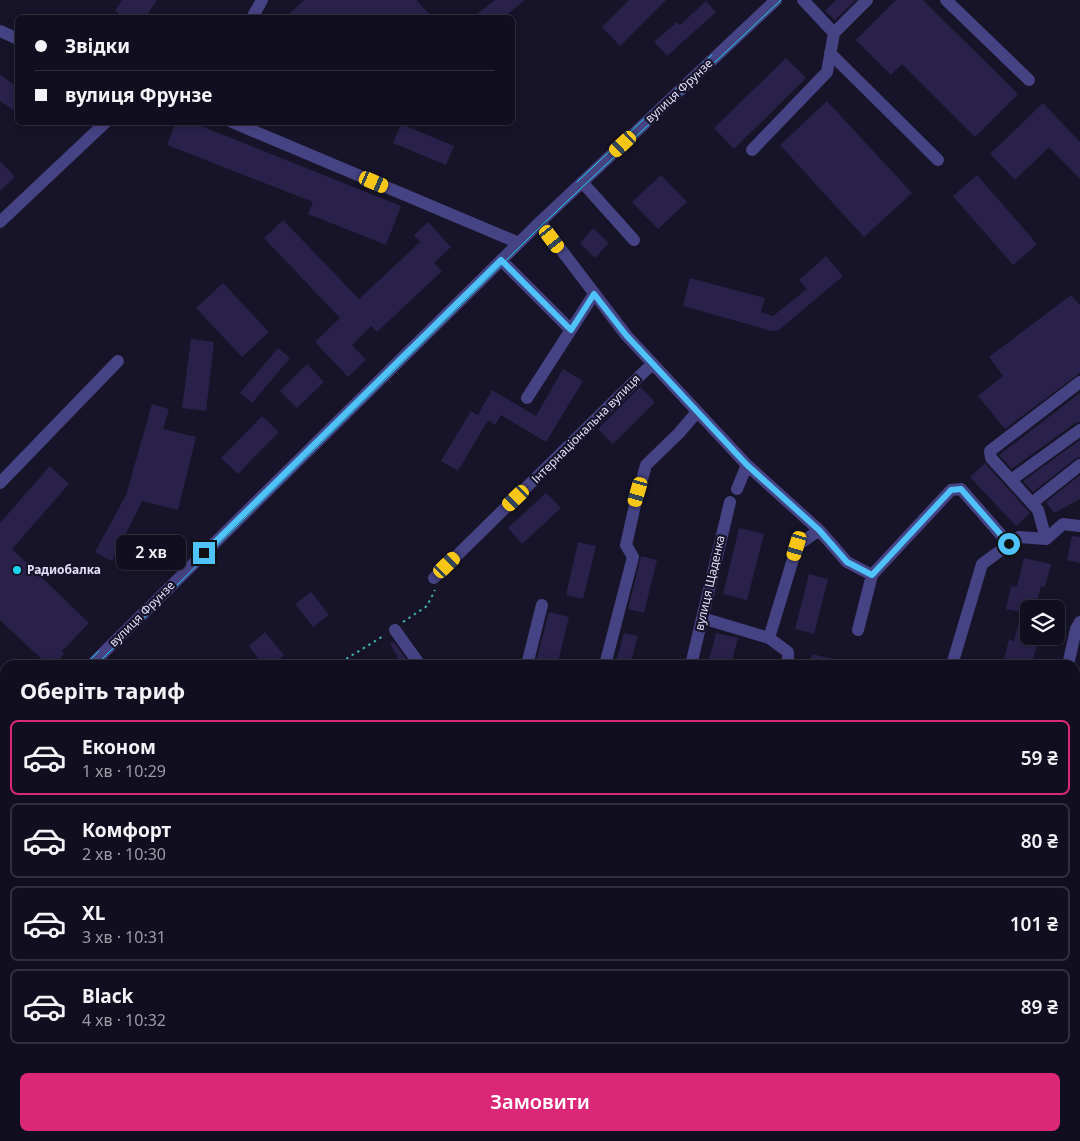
<!DOCTYPE html>
<html lang="uk">
<head>
<meta charset="utf-8">
<style>
  body { margin:0; font-family:"Noto Sans",sans-serif; background:#1a1828; color:#f1f3f6; height:100vh; display:flex; flex-direction:column; font-size:19px; white-space:nowrap }
  * { box-sizing:border-box; margin:0 }
  p { font-size:16px; color:#9c9ca4 }
  .icon { flex:none; width:28px; height:28px; fill:none; stroke:currentColor; stroke-width:2; stroke-linecap:round; stroke-linejoin:round }
  .map { position:relative; flex:1; overflow:hidden }
  .drawer { position:absolute; left:0px; top:660px; width:1080px; height:481px; display:flex; flex-direction:column; background:#110f1f; border-radius:15px 15px 0 0; box-shadow:0 2px 8px #0003,0 0 0 1px #302f3d }
  .drawer>* { flex:none }
  .guide { position:absolute; left:15px; top:15px; width:500px; height:110px; border-radius:8px; box-shadow:0 2px 8px #0003,0 0 0 1px #302f3d; display:grid; align-content:center; height:110px; padding:0 20px; background:#110f1f }
  .buttons { position:absolute; left:1020px; top:600px; display:grid; gap:10px }
  .buttons a { display:grid; place-items:center; width:45px; height:45px; border-radius:8px; background:#110f1f; box-shadow:0 2px 8px #0003,0 0 0 1px #302f3d; font-size:25px }
  .end { position:absolute; width:22px; height:22px; margin:-11px; border:6px solid #4fc3f7; background:#111; box-shadow:0 0 0 2px #111 }
  .from { border-radius:50% }
  .bubble { position:absolute; height:35px; border-radius:8px; background:#110f1f; box-shadow:0 2px 8px #0003,0 0 0 1px #302f3d; font-size:16px; font-weight:600; line-height:35px; text-align:center }
  .car { position:absolute; width:15px; height:30px; margin:-15px -8px; border-radius:6px; box-shadow:0 0 4px 1px #0007; background:linear-gradient(#f5c518 24%,#345 0 40%,#f5c518 0 76%,#345 0 86%,#f5c518 0) }
  .guide b { display:flex; align-items:center; gap:18px; height:48px; font-size:19px }
  .guide b+b { border-top:1px solid #302f3d }
  .guide i { width:12px; height:12px; background:#f1f3f6 }
  ul { padding:0; list-style:none }
  li { display:flex; align-items:center; gap:15px; height:75px; margin:0 10px 8px; padding:0 10px; border:2px solid #302f3d; border-radius:8px }
  li div { flex:1 }
  li b { display:block; font-size:19px }
  li em { font-style:normal; font-weight:600 }
  li.active { border-color:#db2777 }
  li>.icon { width:45px; height:45px; stroke-width:1.5 }
  h2 { padding:0 20px; font-size:22px; line-height:60px }
  .action { display:flex; gap:10px; margin-top:auto; padding:10px 20px }
  .action a { flex:1; height:58px; border-radius:8px; background:#db2777; color:#fff; font-size:20px; font-weight:600; line-height:58px; text-align:center }
  .map>svg:first-child { display:block }
</style>
</head>
<body>
<div class="map">
<svg width="1080" height="1141" viewBox="0 0 1080 1141">
  <rect width="100%" height="100%" fill="#171429"/>
  <path fill="#292149" d="M122,0H157L145,18H125L115,11Z
    M304,0H416L433,18H285Z
    M495,0H525L503,18H472Z
    M629,0H666L620,46L602,27Z
    M836,0H856L835,20L825,11Z
    M896,0H923L1018,94L975,137L902,64L891,75L856,40Z
    M706,1L716,12L667,56L654,42L677,22L680,25Z
    M786,58L806,78L734,149L714,128Z
    M0,75L18,87V113L0,101Z
    M827,101L912,193L864,237L780,145Z
    M1043,103L1080,142V179L1049,147L1015,180L990,154Z
    M176,122H191L401,206L386,245L308,214L313,202L167,145Z
    M401,124L454,146L446,165L393,143Z
    M0,161L15,177L0,191Z
    M661,175L687,202L658,229L632,202Z
    M977,175L1037,244L1013,265L953,196Z
    M283,220L359,299L420,242L414,235L428,222L451,247L434,263L442,271L377,332L371,326L352,345L366,360L348,377L315,342L340,318L264,238Z
    M593,228L609,243L595,258L580,243Z
    M826,256L843,276L779,330L772,331L683,306L690,278L765,298L761,312L773,316L807,289L799,280Z
    M223,283L269,332L242,357L196,308Z
    M1071,295L1080,305V373L1005,429L978,396L1003,376L989,357Z
    M191,339L214,342L206,411L182,408Z
    M278,348L290,358L252,403L240,393Z
    M307,364L324,382L297,408L280,391Z
    M563,369L583,381L546,442L501,415L495,425L488,420L458,471L441,461L471,411L478,415L492,390L536,416Z
    M640,387L655,402L613,444L598,429Z
    M1080,393V422L1075,423L1012,469L999,455Z
    M152,404L169,409L163,429L196,437L178,510L142,501L112,561L95,552L126,495Z
    M262,416L279,432L238,474L221,458Z
    M1080,440V457L1075,459L1033,492L1023,481Z
    M985,463L1030,513L1016,526L970,477Z
    M50,466L69,484L12,549L89,623L62,651L64,654L54,665H48L0,620V523Z
    M1080,475V499L1054,513L1046,502Z
    M546,493L561,508L522,544L508,528Z
    M739,528L764,534L747,600L723,594Z
    M1072,536L1080,537V563L1067,560Z
    M578,542L596,546L583,599L566,595Z
    M641,556L657,560L644,613L628,609Z
    M1024,558L1051,564L1045,587L1041,586L1035,609H1029V636H1039L1032,665H1010L1003,663L1009,640L1014,641L1021,612L1006,609L1011,586L1017,587Z
    M809,574L828,579L814,634L795,629Z
    M311,592L329,615L313,627L295,604Z
    M549,612L569,617L557,665H535Z
    M265,632L284,655L273,665H263L249,646Z
    M624,633L638,636L630,665H615Z
    M716,633L738,638L731,665H708Z
    M394,642L410,665H402L390,644Z
    M812,654L845,662V665H809Z"/>
  <g fill="none" stroke-linecap="round" stroke-linejoin="round">
    <path stroke="#3db2ac" stroke-width="2" stroke-dasharray="2.5 4" stroke-linecap="butt" d="M403,622L427,606L435,590
      M344,665L346,659L385,635
      M1077,1141L1080,1127"/>
    <path stroke="#464384" stroke-width="12" d="M803,0L834,33L867,0
      M946,0L1029,80
      M252,18L262,0
      M0,31L18,39
      M830,53L938,160
      M232,122L519,243
      M752,150L827,72L834,33
      M582,182L634,240
      M0,222L106,122
      M540,222L626,335L747,465L819,530L847,562L872,575
      M501,260L571,330
      M527,398L594,294
      M1011,480L1080,430
      M0,483L118,361
      M737,489L747,465
      M1032,503L1080,465
      M1046,539L1038,510L991,458L990,451L1080,382
      M434,578L652,364
      M702,618L769,638L788,652V665
      M395,630L420,665
      M858,630L872,575L951,490L961,489L1009,544
      M769,638L797,546L819,530
      M91,665L540,222L776,0
      M527,665L542,605
      M605,665L633,557L626,545L635,505L646,465L679,433L697,412
      M691,665L730,502
      M952,665L982,564L1019,537L1046,539L1063,524L1080,526
      M1068,665L1076,629L1080,622
      M0,709L5,715
      M0,754L5,750
      M1075,785L1080,786
      M1075,996L1080,997
      M0,1028L5,1023
      M596,1136L615,1141
      M139,1141L144,1136
      M573,1141L574,1136
      M692,1141L693,1136
      M991,1141L992,1136"/>
    <path stroke="#1dd4ea" stroke-width="1" d="M577,182L712,55
      M85,665L99,651
      M96,665L542,225L781,0
      M0,749L5,744
      M0,1132L8,1141"/>
  </g>
  <g fill="none" stroke-linecap="round" stroke-linejoin="round">
    <path stroke="#4fc3f7" stroke-width="6" d="M204,553L501,260L571,330L594,294L626,335L747,465L819,530L847,562L872,575L951,490L961,489L1009,544"/>
  </g>
  <circle fill="#1dd4ea" stroke="#171429" stroke-width="2" cx="17" cy="570" r="5"/>
  <g text-anchor="middle" stroke-width="4.5" stroke-linejoin="round" paint-order="stroke">
    <g font-size="12" fill="#e2dffc" stroke="#171429">
      <text transform="translate(679 91) rotate(-43)" y="4">вулиця Фрунзе</text>
      <text transform="translate(586 429) rotate(-45)" y="4">Інтернаціональна вулиця</text>
      <text transform="translate(710 583) rotate(-77)" y="4">вулиця Щаденка</text>
      <text transform="translate(142 614) rotate(-45)" y="4">вулиця Фрунзе</text>
    </g>
    <g font-size="12" font-weight="bold" fill="#e2dffc" stroke="#171429" text-anchor="start">
      <text x="27" y="574">Радиобалка</text>
    </g>
  </g>
</svg>
<div class="buttons">
<a><svg class="icon" aria-label="layers" viewBox="0 0 24 24"><path d="M12 4l9 5-9 5-9-5zM3 14l9 5 9-5"/></svg></a>
</div>
<i class="end from" style="left:1009px;top:544px"></i>
<i class="end" style="left:204px;top:553px"></i>
<div class="bubble" style="left:116px;top:535px;width:70px">2 хв</div>
<i class="car" style="left:623px;top:144px;rotate:227deg"></i>
<i class="car" style="left:374px;top:182px;rotate:113deg"></i>
<i class="car" style="left:552px;top:239px;rotate:143deg"></i>
<i class="car" style="left:638px;top:492px;rotate:196deg"></i>
<i class="car" style="left:516px;top:498px;rotate:226deg"></i>
<i class="car" style="left:797px;top:546px;rotate:197deg"></i>
<i class="car" style="left:447px;top:565px;rotate:46deg"></i>
<div class="guide">
<b><i class="from"></i>Звідки</b>
<b><i></i>вулиця Фрунзе</b>
</div>
<section class="drawer">
<h2>Оберіть тариф</h2>
<ul>
<li class="active"><svg class="icon" aria-label="car" viewBox="0 0 24 24"><path d="M5 17H2v-5l4-1 3-4h7l3 4 3 1v5h-3M9 17h6M6 11h13"/><circle cx="7" cy="17" r="2"/><circle cx="17" cy="17" r="2"/></svg><div><b>Економ</b><p>1 хв · 10:29</p></div><em>59 ₴</em></li>
<li><svg class="icon" aria-label="car" viewBox="0 0 24 24"><path d="M5 17H2v-5l4-1 3-4h7l3 4 3 1v5h-3M9 17h6M6 11h13"/><circle cx="7" cy="17" r="2"/><circle cx="17" cy="17" r="2"/></svg><div><b>Комфорт</b><p>2 хв · 10:30</p></div><em>80 ₴</em></li>
<li><svg class="icon" aria-label="car" viewBox="0 0 24 24"><path d="M5 17H2v-5l4-1 3-4h7l3 4 3 1v5h-3M9 17h6M6 11h13"/><circle cx="7" cy="17" r="2"/><circle cx="17" cy="17" r="2"/></svg><div><b>XL</b><p>3 хв · 10:31</p></div><em>101 ₴</em></li>
<li><svg class="icon" aria-label="car" viewBox="0 0 24 24"><path d="M5 17H2v-5l4-1 3-4h7l3 4 3 1v5h-3M9 17h6M6 11h13"/><circle cx="7" cy="17" r="2"/><circle cx="17" cy="17" r="2"/></svg><div><b>Black</b><p>4 хв · 10:32</p></div><em>89 ₴</em></li>
</ul>
<div class="action"><a>Замовити</a></div>
</section>
</div>
</body>
</html>
